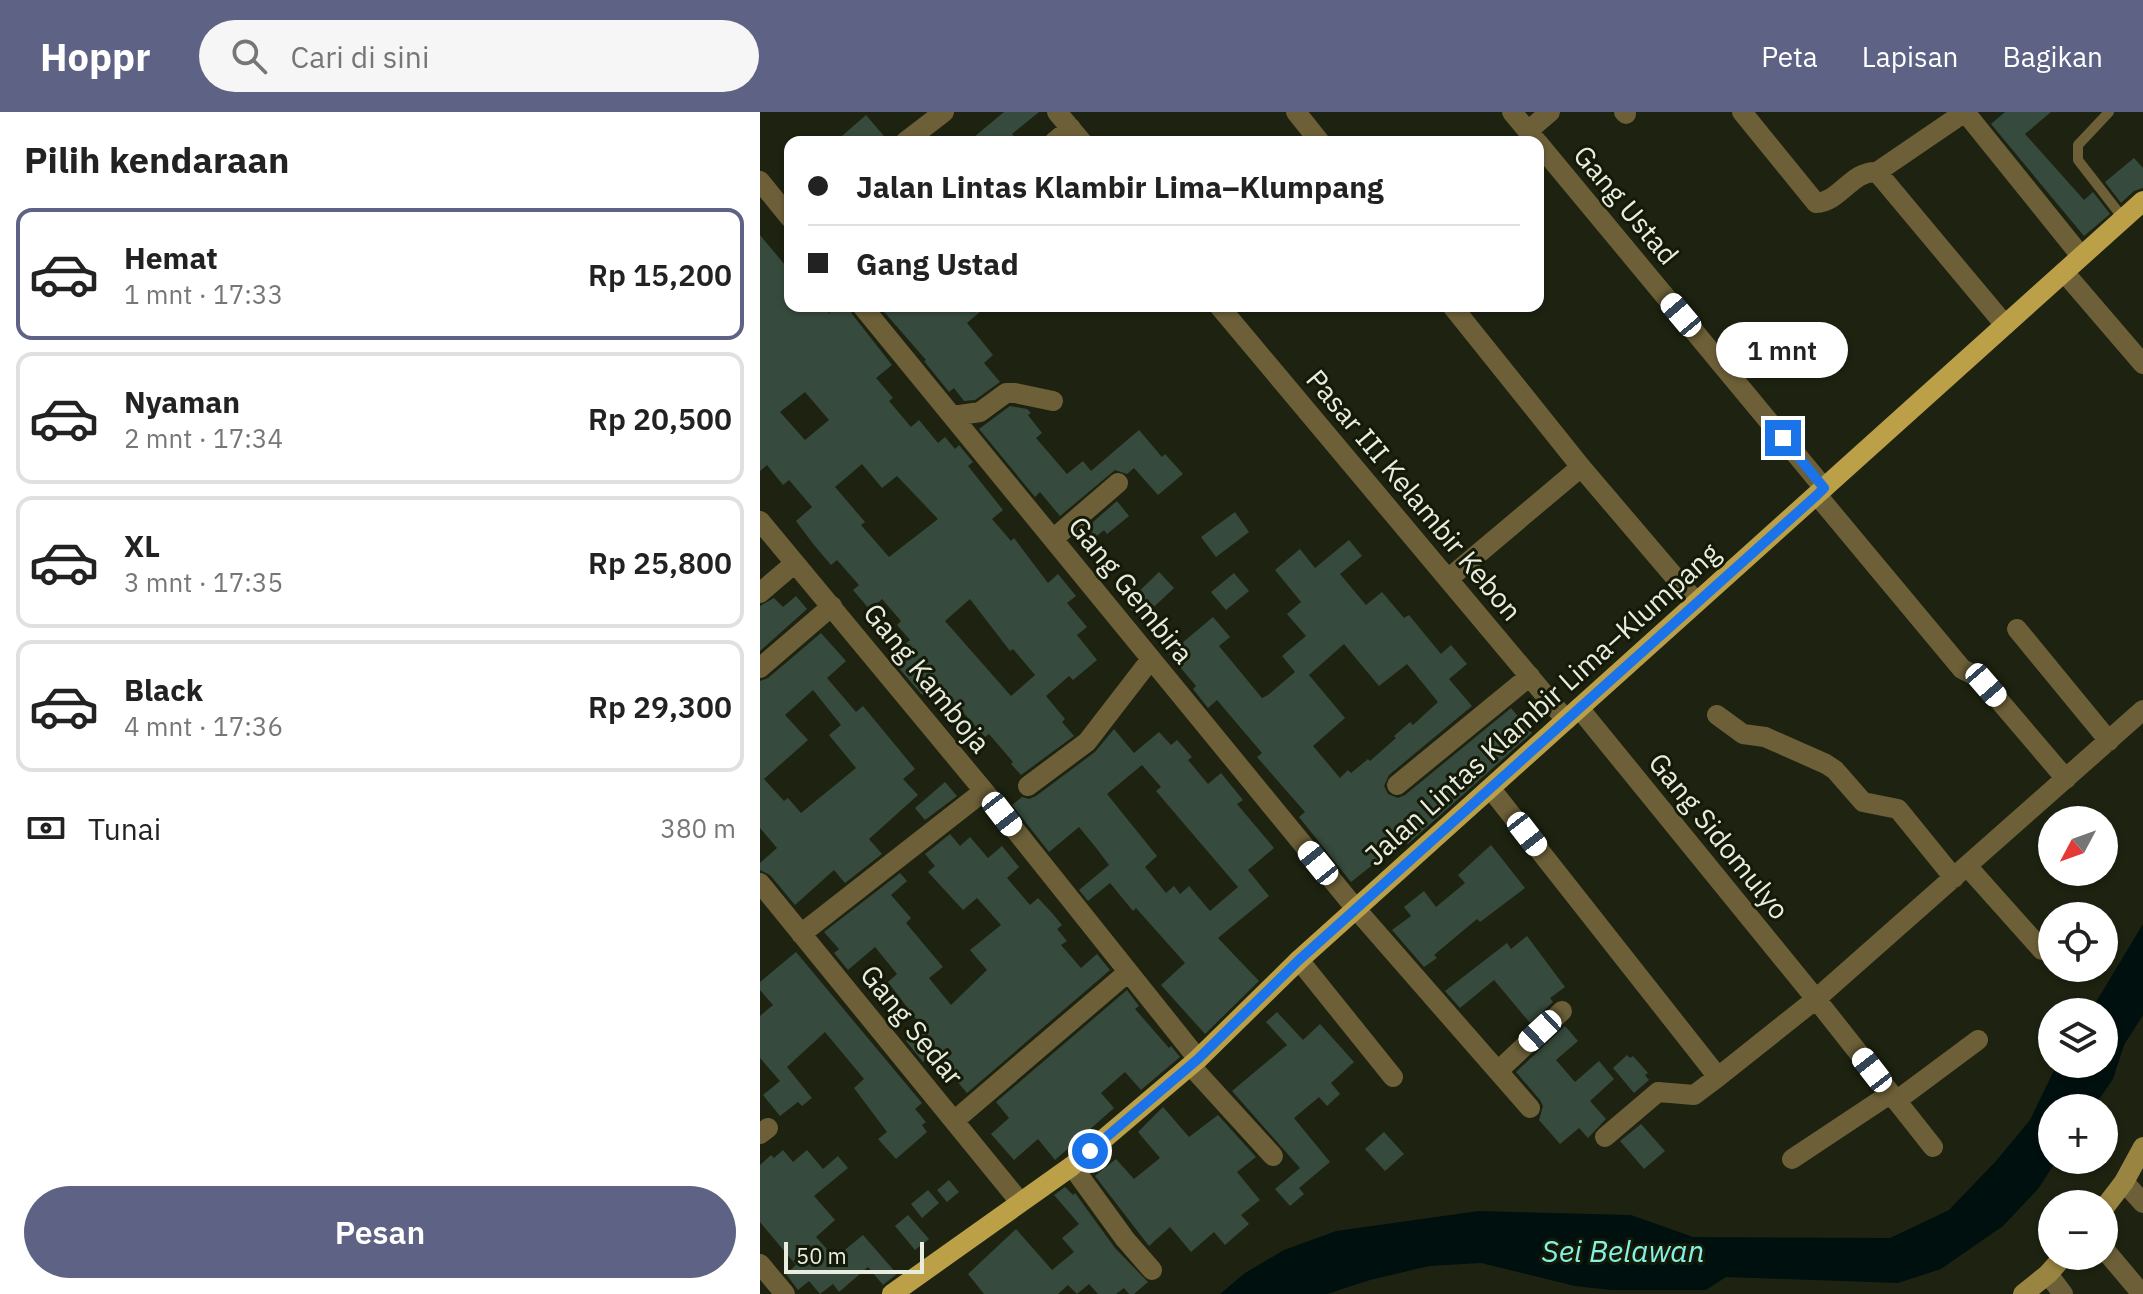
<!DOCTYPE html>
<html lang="id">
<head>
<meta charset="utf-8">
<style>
  body { margin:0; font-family:"IBM Plex Sans",sans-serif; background:#f6f6f6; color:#222; height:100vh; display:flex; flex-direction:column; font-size:30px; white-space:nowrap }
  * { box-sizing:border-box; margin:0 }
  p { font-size:26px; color:#767676 }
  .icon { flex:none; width:44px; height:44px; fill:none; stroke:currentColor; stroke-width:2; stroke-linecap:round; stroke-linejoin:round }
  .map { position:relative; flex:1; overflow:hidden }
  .details { display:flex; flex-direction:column; background:#fff; width:760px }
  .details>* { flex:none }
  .banner { position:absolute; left:24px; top:24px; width:760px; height:176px; border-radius:16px; box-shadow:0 2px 6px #0004; display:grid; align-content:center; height:176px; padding:0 24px; background:#fff }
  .needle { width:52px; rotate:229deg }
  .fabs { position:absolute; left:1278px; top:694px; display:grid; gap:16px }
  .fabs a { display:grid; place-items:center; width:80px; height:80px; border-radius:50%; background:#fff; box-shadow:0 2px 6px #0004; font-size:40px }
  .scale { position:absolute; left:24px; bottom:20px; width:140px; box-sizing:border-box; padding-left:8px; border:4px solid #e8ede0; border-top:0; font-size:22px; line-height:28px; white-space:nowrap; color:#e8ede0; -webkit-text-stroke:6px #141a07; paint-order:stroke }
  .end { position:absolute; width:36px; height:36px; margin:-18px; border:10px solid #1a73e8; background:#fff; box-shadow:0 0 0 4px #fff }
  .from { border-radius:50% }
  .bubble { position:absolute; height:56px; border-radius:28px; background:#fff; box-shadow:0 2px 6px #0004; font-size:26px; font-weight:600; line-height:56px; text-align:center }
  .car { position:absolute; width:24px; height:48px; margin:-24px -12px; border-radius:10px; box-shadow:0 0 6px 2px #0007; background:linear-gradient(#fff 24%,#345 0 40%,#fff 0 76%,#345 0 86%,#fff 0) }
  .banner b { display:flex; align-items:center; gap:28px; height:76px; font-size:30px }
  .banner b+b { border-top:2px solid #e0e0e0 }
  .banner i { width:20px; height:20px; background:#222 }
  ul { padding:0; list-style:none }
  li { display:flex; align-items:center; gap:24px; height:132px; margin:0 16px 12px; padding:0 8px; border:4px solid #e0e0e0; border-radius:16px }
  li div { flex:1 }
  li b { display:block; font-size:30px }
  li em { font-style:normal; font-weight:600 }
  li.on { border-color:#5e6284 }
  li>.icon { width:72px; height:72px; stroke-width:1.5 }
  h2 { padding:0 24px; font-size:36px; line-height:96px }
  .pay { display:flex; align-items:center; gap:20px; height:88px; padding:0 24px; font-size:30px }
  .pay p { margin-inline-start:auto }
  .cta { display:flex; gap:16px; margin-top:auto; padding:16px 24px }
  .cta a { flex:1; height:92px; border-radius:48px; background:#5e6284; color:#fff; font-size:32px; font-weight:600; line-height:92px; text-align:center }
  header { display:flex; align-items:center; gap:48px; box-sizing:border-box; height:112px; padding:0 40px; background:#5e6284; color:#fff }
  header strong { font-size:38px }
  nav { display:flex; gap:44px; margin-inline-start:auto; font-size:28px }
  .search { width:560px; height:72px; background:#f6f6f6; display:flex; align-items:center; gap:20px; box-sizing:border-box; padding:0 28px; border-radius:44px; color:#767676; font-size:30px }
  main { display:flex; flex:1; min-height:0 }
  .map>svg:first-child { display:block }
</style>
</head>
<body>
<header>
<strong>Hoppr</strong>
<div class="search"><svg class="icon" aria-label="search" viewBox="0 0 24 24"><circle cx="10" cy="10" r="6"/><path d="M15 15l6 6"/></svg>Cari di sini</div>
<nav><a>Peta</a><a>Lapisan</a><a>Bagikan</a></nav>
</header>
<main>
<section class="details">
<h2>Pilih kendaraan</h2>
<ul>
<li class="on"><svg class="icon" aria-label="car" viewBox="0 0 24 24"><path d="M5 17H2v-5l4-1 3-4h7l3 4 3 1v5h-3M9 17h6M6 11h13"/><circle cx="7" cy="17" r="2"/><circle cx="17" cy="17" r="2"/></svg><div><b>Hemat</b><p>1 mnt · 17:33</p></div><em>Rp 15,200</em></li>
<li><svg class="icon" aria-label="car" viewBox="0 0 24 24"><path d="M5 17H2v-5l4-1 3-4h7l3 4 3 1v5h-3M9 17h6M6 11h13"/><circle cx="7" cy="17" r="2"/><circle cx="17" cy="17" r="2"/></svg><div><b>Nyaman</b><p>2 mnt · 17:34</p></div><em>Rp 20,500</em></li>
<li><svg class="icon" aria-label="car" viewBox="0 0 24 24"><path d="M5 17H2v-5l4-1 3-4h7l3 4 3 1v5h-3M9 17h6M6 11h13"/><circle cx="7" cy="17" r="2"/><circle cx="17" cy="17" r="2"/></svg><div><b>XL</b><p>3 mnt · 17:35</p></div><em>Rp 25,800</em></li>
<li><svg class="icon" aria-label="car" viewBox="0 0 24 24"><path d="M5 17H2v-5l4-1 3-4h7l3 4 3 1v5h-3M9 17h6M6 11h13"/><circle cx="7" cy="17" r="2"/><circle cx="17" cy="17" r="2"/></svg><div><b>Black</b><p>4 mnt · 17:36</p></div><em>Rp 29,300</em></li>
</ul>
<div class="pay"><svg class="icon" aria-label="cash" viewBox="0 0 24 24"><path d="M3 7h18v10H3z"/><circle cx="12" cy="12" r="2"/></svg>Tunai<p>380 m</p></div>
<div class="cta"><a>Pesan</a></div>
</section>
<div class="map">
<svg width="1383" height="1182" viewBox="0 0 1383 1182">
  <rect width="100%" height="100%" fill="#1d2310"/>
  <path fill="#00100e" d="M1383,812V903L1364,933L1353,967L1333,996H1292V1048H1297L1278,1077L1243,1114L1181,1157L1138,1171L966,1165L946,1178H851L815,1174L721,1151L669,1154L610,1168L567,1182H460L485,1161L524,1138L576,1119L719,1099L871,1103L933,1125L1130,1126L1189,1098L1236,1049L1270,1008L1297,952H1344V900H1330Z"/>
  <path fill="#364b3d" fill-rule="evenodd" d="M244,0H279L252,22L259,30H208Z
    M1245,0H1291L1265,22L1324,88L1333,80L1350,102L1324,124L1231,12Z
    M106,3L129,30H75Z
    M1374,46L1383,56V76L1374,79L1361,91L1345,70Z
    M0,123L30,159V194H62L69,201L78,194H89L92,202L132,253L116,266L133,286L129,289L151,315L159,308L178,331L185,325L195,337L199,333L213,350L208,354L243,398L232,407L251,429L254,426L288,471L298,462L316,484L307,491L327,515L317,523L337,548L313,568L309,564L286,584L305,607L302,610L314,624L261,663L251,652L253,650L229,622L225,625L177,571L162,583L144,562L130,546L150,528L137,513L141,509L122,487L110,498L93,478L99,473L77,448L71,453L54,433L36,409L52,395L29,368L23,373L7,353L0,359ZM45,280L69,308L45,328L20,300ZM102,352L122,376L137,364L178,407L129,445L101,413L105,410L75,375ZM210,487L250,539L253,537L275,563L251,584L185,509Z
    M119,194H227L207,211L233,243L224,251L240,270L215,288L204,289L194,276L189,280L164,249L166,248Z
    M250,294L267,297L271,301L268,303L282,321L276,326L307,362L323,349L331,359L379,318L402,345L405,342L423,362L398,383L374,356L367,362L355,358L300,404L280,380L275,385L219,317Z
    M357,389L369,404L347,422L344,418L325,434L317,424Z
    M475,400L489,420L456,445L441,425Z
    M589,428L602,444L580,462L606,493L622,480L644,506L649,503L681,542L691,533L707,552L689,567L712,594L629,663L624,674L628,682L638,686L645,683L751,596L772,621L648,732L644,728L591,770L539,705L545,700L497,645L502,641L457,588L448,596L433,577L436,574L409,542L453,505L470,525L459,534L502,586L508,583L535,560L522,544L546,524L527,502L541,490L515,458L540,437L555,456ZM584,532L619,574L647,552L678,590L653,613L650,610L634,624L636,626L610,649L608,647L591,661L588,658L580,666L553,634L585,606L549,563Z
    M399,460L414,476L381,507L366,492Z
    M474,461L489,479L466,498L451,480Z
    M36,484L47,497L0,539V494L14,486L23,495Z
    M61,521L86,549L67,566L96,600L103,594L155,657L143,667L158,683L109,727L122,742L85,771L74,758L35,793L10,763L0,758V751L17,736L0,716V569L8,566ZM53,578L81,613L69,623L96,656L41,701L28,686L24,689L4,667L48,628L25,603Z
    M354,617L374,641L399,620L411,633L417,628L432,645L428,648L448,672L461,661L483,688L477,692L514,736L488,758L509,784L458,826L499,869L445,922L401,873L425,851L376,796L373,799L350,771L328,789L319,778L349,753L337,737L319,715L289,740L252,693L262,685L269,687L276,684L335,640ZM382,653L401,675L396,679L478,775L450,799L429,774L420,782L414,774L406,781L385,755L397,744L347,682Z
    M185,670L197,684L165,708L155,696Z
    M190,722L200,734L210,725L228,746L242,734L259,755L247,766L270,793L278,786L292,801L302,813L297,817L307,829L301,833L321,856L337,842L350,858L207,981L196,968L198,966L175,939L163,950L146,929L162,915L128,870L137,862L115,835L88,858L74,841L79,837L64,820L140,761L147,769L131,783L151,806L146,811L183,855L169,866L191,893L227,858L210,838L241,813L217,786L203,798L168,760L175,754L165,742Z
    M731,733L765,776L720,810L717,807L674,843L677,846L664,855L632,818L651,804L644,795L664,779L676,795L705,771L698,763Z
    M767,824L805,875L790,886L793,890L770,911L734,868L700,896L685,879L747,831L751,837Z
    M36,840L162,991L155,997L166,1010L162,1013L167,1020L136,1047L118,1027L127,1020L94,976L104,967L65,920L27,955L52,986L42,994L38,990L20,1004L3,983L20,969L0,946V904L13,893L0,878V870Z
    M367,878L379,894L375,897L409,936L411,934L420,945L381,978L365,960L341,981L354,996L295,1048L278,1027L254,1048L231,1022L249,1006L236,990Z
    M517,900L543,928L560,912L594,950L571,971L580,982L567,994L559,985L534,1006L570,1050L539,1076L544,1082L530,1094L515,1077L540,1056L472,979L527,933L506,910Z
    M805,914L818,929L796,948L815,970L839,949L854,967L830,989L846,1007L828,1026L819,1016L800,1032L779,1008L783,994L780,988L756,960Z
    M867,943L870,946L873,944L888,961L885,963L889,968L874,981L853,956Z
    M403,995L429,1025L458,1003L496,1045L477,1060L500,1088L481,1103L489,1112L465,1133L454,1120L431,1140L410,1115L389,1134L335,1064L356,1047L374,1067L400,1046L378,1020Z
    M881,1012L905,1039L884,1057L860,1029Z
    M624,1020L644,1042L625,1059L605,1037Z
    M23,1038L33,1050L47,1038L63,1057L78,1044L88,1056L54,1084L75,1108L56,1125L75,1146L103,1123L137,1162L123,1173L108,1155L79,1180L73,1172L60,1182L49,1169L38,1178L26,1162L36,1153L0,1110V1053L11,1043L14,1046Z
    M189,1068L199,1080L187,1090L177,1078Z
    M305,1075L313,1083L315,1081L355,1136L388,1170L374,1182H369L364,1176L356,1182H338L329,1172L317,1182L308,1173L298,1182H224L208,1162L256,1117L292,1158L314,1140L302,1126L319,1112L294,1083Z
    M168,1078L179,1091L162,1106L151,1092Z
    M148,1103L169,1127L155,1138L135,1114Z"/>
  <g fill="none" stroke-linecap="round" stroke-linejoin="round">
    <path stroke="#6d6038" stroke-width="10" d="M1349,0L1318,33V48L1363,106"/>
    <path stroke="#6d6038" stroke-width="20" d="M297,0L322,30
      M536,0L560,30
      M752,0L777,30
      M864,0L866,2
      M982,0L1056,91C1080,90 1092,58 1117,60L1245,213
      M1205,0L1321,144
      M768,19L790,0
      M145,30L184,0
      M294,30L311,16
      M778,31L1064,376
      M1117,60L1205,0
      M0,69L30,106
      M1304,160L1383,252
      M102,194L596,797L770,996
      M459,194L806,608
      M692,194L821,355L936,490
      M193,304L220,300L246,281H255L293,289
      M1057,383L1202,557L1220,566L1306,667
      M0,409L224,679L438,947
      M293,427L358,371
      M688,467L821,355
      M0,481L35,451
      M1257,517L1349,629
      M0,556L72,494
      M819,596L1056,887L1173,1035
      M957,603L983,622L1005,625L1066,652L1075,658L1103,690L1138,697L1194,766
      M637,673L770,564
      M268,674L327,630L391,547
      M731,677L958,965L1056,887L1383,598
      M1207,754L1282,838
      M0,771L260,1090
      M41,822L224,679
      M539,848L633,965
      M431,954L513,1044
      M738,959L802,899
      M1136,989L1218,928
      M194,1009L367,861
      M0,1022L8,1016
      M845,1025L898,980L934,983L958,965
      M1032,1047L1130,982
      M312,1054L365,1127L392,1158
      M1364,1070L1383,1091
      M1344,1137L1382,1182
      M0,1152L25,1182
      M1288,1162L1303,1182"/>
    <path stroke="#998441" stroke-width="20" d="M1344,1096L1364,1070L1383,1035
      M1263,1182L1288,1162L1304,1144"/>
    <path stroke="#bba047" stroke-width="20" d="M132,1182L312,1054L438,947L539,848L1383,89"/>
  </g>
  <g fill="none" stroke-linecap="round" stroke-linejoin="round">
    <path stroke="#1a73e8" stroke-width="10" d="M330,1039L438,947L539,848L1057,383L1064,376L1023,326"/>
  </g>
  <g text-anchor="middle" stroke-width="6" stroke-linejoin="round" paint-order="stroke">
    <g font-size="28" fill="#e8ede0" stroke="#141a07">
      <text transform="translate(866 93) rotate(50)" y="10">Gang Ustad</text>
      <text transform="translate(654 383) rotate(50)" y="10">Pasar III Kelambir Kebon</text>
      <text transform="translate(371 478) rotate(51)" y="10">Gang Gembira</text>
      <text transform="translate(167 566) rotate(51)" y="10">Gang Kamboja</text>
      <text transform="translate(782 592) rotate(-42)" y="10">Jalan Lintas Klambir Lima–Klumpang</text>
      <text transform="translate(959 724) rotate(51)" y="10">Gang Sidomulyo</text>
      <text transform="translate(152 913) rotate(51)" y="10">Gang Sedar</text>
    </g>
    <g font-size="30" font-style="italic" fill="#84f1e4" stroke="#141a07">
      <text x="863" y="1150">Sei Belawan</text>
    </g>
  </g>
</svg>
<div class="fabs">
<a><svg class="needle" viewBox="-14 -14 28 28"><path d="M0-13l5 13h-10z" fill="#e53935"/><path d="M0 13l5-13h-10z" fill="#767676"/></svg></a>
<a><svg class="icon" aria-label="locate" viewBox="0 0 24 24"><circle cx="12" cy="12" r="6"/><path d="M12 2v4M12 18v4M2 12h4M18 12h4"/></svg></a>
<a><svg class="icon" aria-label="layers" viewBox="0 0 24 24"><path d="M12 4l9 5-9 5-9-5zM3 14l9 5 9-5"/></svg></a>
<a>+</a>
<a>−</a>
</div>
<div class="scale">50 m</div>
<i class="end from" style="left:330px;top:1039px"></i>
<i class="end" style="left:1023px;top:326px"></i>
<div class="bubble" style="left:956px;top:210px;width:132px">1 mnt</div>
<i class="car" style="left:921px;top:203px;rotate:320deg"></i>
<i class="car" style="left:1226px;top:573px;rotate:139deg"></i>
<i class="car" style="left:242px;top:702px;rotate:142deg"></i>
<i class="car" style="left:767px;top:722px;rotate:142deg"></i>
<i class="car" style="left:558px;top:751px;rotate:321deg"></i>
<i class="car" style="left:780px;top:919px;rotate:227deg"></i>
<i class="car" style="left:1112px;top:958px;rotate:322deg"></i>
<div class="banner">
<b><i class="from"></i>Jalan Lintas Klambir Lima–Klumpang</b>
<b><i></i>Gang Ustad</b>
</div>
</div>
</main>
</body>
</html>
